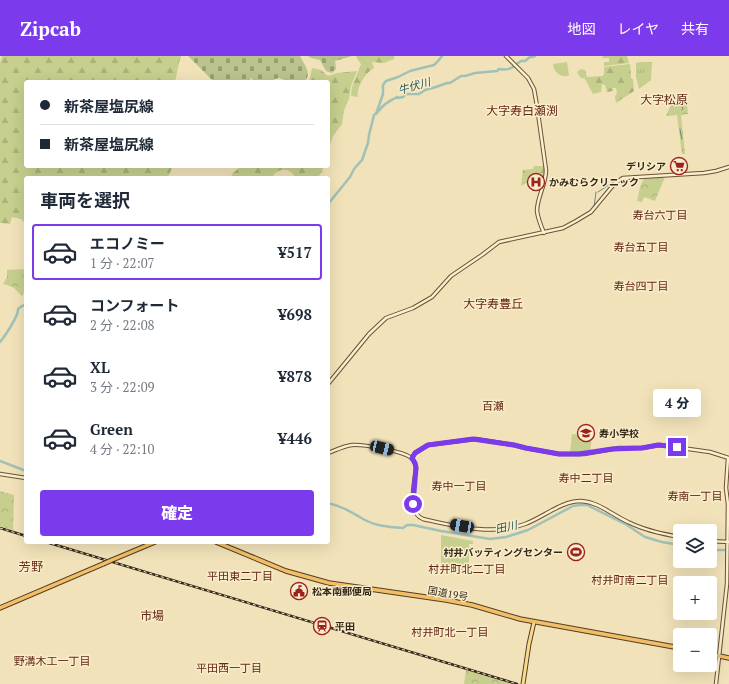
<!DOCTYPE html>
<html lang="ja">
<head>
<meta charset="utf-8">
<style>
  body { margin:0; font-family:"PT Serif","Noto Sans JP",serif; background:#f6f6f7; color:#1f2937; height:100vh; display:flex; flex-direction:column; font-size:15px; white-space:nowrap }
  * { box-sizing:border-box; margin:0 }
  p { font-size:13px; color:#747a83 }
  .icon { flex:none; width:22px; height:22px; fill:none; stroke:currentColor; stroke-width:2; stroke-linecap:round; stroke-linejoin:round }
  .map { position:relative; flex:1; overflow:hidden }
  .details { position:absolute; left:24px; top:120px; width:306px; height:368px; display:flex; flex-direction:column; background:#fff; border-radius:4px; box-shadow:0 4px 16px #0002 }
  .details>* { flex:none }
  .hud { position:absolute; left:24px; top:24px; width:306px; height:88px; border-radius:4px; box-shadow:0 4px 16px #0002; display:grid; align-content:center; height:88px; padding:0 16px; background:#fff }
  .fabs { position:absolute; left:673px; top:468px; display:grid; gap:8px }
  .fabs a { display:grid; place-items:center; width:44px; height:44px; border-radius:4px; background:#fff; box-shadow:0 4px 16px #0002; font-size:20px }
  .end { position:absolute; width:18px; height:18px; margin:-9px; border:5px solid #7c3aed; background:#fff; box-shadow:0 0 0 2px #fff }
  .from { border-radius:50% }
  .bubble { position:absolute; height:28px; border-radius:4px; background:#fff; box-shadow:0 4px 16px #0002; font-size:13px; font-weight:800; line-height:28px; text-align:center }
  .car { position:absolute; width:12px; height:24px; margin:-12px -6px; border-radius:5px; box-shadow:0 0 3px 1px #0007; background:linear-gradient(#222 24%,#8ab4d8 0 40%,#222 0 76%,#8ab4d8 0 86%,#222 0) }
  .hud b { display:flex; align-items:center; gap:14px; height:38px; font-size:15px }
  .hud b+b { border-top:1px solid #e0e1e3 }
  .hud i { width:10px; height:10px; background:#1f2937 }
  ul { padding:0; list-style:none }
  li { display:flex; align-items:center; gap:12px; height:56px; margin:0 8px 6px; padding:0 8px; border:2px solid transparent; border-radius:4px }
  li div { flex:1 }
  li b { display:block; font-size:15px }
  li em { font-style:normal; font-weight:800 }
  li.current { border-color:#7c3aed }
  li>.icon { width:36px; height:36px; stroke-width:1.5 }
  h2 { padding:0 16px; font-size:18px; line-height:48px }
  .cta { display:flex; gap:8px; margin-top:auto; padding:8px 16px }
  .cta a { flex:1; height:46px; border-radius:4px; background:#7c3aed; color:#fff; font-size:16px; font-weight:800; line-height:46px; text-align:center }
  header { display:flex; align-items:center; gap:24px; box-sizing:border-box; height:56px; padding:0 20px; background:#7c3aed; color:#fff }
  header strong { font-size:19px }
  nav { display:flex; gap:22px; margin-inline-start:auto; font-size:14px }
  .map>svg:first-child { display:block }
</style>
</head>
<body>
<header>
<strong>Zipcab</strong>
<nav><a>地図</a><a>レイヤ</a><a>共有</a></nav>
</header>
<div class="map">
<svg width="729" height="628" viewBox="0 0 729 628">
  <defs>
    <pattern id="grass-tufts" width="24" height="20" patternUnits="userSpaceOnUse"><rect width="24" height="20" fill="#c6cf8d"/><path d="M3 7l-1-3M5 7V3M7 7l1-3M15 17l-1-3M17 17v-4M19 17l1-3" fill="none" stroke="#abb279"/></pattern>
    <pattern id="forest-firs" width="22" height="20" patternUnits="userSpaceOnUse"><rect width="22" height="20" fill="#c6cf8d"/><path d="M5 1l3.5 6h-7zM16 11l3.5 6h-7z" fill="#abb279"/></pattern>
    <pattern id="cemetery-stones" width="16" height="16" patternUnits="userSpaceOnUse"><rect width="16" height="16" fill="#bbc38e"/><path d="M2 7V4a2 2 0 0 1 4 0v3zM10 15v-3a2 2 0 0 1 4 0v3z" fill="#999e73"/></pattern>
    <pattern id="park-crowns" width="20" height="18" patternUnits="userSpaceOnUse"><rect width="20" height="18" fill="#c6cf8d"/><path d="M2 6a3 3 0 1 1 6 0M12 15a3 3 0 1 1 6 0" fill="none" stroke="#abb279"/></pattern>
  </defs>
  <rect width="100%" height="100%" fill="#f1e2b9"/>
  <path fill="url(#grass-tufts)" d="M641,6H652L651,24L639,33L636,21V7Z"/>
  <path fill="url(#forest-firs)" d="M2,0H181L179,7L175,26H26V110H173L169,119L165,122H26V166H24L21,163L12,161L10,168L0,167V7Z
    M356,0H394V3L384,7L372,6L374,12C365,17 356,32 358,41L351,40L352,31L361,8Z
    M603,0H627L629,7L604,10V6H609V2H602Z
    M630,8L631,22L633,23L634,35L616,47L615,40L617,38L616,32H613V35L607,36L605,29L602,28L601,36L593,38L585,23L580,21L577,16L581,13L585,14L587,21L603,20L604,18V11Z
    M312,12L321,14L328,20L337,17L357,15L351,30L349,43L344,54L342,68L333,80L328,95V26H309Z
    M239,110H323L322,116L317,122H299L298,120L295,121C290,112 281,112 274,118L273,121L275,122H230L233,117L239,112Z
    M534,110H544L545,120L532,124L521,130L523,114L533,113Z"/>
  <path fill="url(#cemetery-stones)" d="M188,0H300C304,9 313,17 304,26H290L279,22L275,23L270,26H255L250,21L251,26H214Z
    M308,0H352L335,5L336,13L332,17L326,15L320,4L311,2Z"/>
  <path fill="url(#park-crowns)" d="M684,37L686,39L688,58L681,59L685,98H682L677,59L666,60L670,51Z
    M665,121L655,145L644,141L642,146L637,145L640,131L644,122Z
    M26,213V232L22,240L13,231L3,228L7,221V214Z
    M0,435L14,439L13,474L0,470Z
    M466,614L511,628H464Z"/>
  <path fill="#c6cf8d" d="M567,6L569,20C560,21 554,17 553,8Z
    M572,378L592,381L590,396L570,397Z
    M441,479L473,485V488H469V514H444L441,512Z"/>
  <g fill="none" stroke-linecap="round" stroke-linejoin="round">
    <path stroke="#668f85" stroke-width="1" d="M682,54L683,52L680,49L686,47
      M680,73L681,79
      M681,79L682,83
      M598,136L618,123
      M594,151L596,136"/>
    <path stroke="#9fc1b8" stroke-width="2.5" d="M438,5L442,0
      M376,58L383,38V29L386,25L398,21L410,15L434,9L437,6
      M328,148L350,121L354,113L362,104L368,87L369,79L374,59C378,57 379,54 383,50C387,46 392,44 397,41L398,42L403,41L406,38H419L425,34L436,31L447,27H450L461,20H465L475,17L497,15L499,13C511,15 512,11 521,5H525L530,1H533L535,0
      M0,286C5,280 19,259 18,253L22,250L25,249L26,247
      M0,405L26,415
      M328,447C341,450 351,456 363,463C375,470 389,471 403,472L407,469H413L441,475L490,483L506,481L528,474L573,450L580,449H587L627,469L645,481L662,486L680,489
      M710,494H729"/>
    <g stroke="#6a5237" stroke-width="4.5">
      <path id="secondary" d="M506,0L528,22L534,33L537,50L546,114C546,129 537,141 537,155C538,163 541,170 544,177
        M328,328L369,278L386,262L413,252L432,241L451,220L482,199L499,186L563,172L576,165L591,156L615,127L623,122L704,117L716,115L729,111
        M328,397C336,394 344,390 352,389C363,388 401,395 410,401C414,404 415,407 416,411C415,427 406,456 423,463C455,470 493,480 525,468C544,461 561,445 581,445C599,446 612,459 628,466C644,474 662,478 680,481
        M412,402L415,397L428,389L476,383L514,389L525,392L559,398H584L619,392H642L660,389L710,396L729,402
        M0,418L26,422
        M710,485L729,486
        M716,628L727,528L728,448L726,432L728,402"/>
    </g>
    <g stroke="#553e28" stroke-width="5">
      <path id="primary" d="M523,628L529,588L534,566"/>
    </g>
    <g stroke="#553e28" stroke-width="5.5">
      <path id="trunk" d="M216,486L286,515L329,527L446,544L472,549L520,563L680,592
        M112,504L155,486
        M0,552L103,508
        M710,598L729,602"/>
    </g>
    <use href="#secondary" stroke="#fcefcd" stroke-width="2.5"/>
    <use href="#primary" stroke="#f9da8c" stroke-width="3"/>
    <use href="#trunk" stroke="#f2bf66" stroke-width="3.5"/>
    <g stroke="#362819" stroke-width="2.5">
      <path id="rail" d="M0,472L26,480
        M46,486L517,628"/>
    </g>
    <use href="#rail" stroke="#f8ecca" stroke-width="1" stroke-dasharray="3" stroke-linecap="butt"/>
    <g stroke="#553e28" stroke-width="5.5" stroke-linecap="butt">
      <path id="trunk-bridge" d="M103,508L112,504"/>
    </g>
    <use href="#trunk-bridge" stroke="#f2bf66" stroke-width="3.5"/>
  </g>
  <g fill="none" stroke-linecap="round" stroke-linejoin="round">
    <path stroke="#7c3aed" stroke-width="5" d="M413,448L416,412L415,407L412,402L415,397L428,389L473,383L514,389L526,392L559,398H579L612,393L642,392L658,389L677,391"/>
  </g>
  <defs>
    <g id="supermarket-ring" transform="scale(0.9)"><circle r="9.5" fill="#f8ecca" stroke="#9c211e" stroke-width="1.5"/><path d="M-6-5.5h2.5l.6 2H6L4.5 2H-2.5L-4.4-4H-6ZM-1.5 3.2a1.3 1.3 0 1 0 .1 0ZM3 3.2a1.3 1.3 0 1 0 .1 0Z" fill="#9c211e"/></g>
    <g id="hospital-ring" transform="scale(0.9)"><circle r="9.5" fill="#f8ecca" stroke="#9c211e" stroke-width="1.5"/><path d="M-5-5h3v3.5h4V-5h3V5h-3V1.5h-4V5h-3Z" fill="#9c211e"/></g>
    <g id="school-ring" transform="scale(0.9)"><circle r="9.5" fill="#f8ecca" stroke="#9c211e" stroke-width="1.5"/><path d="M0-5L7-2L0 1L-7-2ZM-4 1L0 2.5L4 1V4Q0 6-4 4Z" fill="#9c211e"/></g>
    <g id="stadium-ring" transform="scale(0.9)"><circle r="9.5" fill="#f8ecca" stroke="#9c211e" stroke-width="1.5"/><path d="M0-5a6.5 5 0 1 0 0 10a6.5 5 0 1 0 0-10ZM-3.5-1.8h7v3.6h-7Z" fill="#9c211e"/></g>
    <g id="civic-ring" transform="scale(0.9)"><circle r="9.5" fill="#f8ecca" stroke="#9c211e" stroke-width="1.5"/><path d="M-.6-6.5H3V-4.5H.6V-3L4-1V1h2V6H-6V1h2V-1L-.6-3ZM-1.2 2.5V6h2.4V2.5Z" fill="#9c211e"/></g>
    <g id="station-ring" transform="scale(0.9)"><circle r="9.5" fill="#f8ecca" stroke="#9c211e" stroke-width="1.5"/><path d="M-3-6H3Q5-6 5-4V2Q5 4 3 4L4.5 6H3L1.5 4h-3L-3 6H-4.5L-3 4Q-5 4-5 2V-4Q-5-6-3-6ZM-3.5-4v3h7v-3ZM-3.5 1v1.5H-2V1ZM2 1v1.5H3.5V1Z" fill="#9c211e"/></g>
  </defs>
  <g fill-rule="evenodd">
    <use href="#supermarket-ring" x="679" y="110"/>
    <use href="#hospital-ring" x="536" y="126"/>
    <use href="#school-ring" x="586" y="377"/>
    <use href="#stadium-ring" x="576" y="496"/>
    <use href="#civic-ring" x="299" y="535"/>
    <use href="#station-ring" x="322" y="570"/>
  </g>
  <g text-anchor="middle" stroke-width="3" stroke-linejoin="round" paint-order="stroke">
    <g font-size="10" font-weight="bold" fill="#362819" stroke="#f8ecca" text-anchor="start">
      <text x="666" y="114" text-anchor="end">デリシア</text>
      <text x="549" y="130">かみむらクリニック</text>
      <text x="599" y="381">寿小学校</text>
      <text x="563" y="500" text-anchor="end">村井バッティングセンター</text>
      <text x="312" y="539">松本南郵便局</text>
      <text x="335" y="574">平田</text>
    </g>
    <g font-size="10" fill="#362819" stroke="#f8ecca">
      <text transform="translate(448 537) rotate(10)" y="4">国道19号</text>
    </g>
    <g font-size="11" font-style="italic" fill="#275756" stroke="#f8ecca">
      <text transform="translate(414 30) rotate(-16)" y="4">牛伏川</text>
      <text transform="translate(506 471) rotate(-13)" y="4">田川</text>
    </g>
    <g font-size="11" fill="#662815" stroke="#f8ecca">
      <text x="660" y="163">寿台六丁目</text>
      <text x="641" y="195">寿台五丁目</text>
      <text x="641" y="234">寿台四丁目</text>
      <text x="493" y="354">百瀬</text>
      <text x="586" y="426">寿中二丁目</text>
      <text x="459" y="434">寿中一丁目</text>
      <text x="695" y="444">寿南一丁目</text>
      <text x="467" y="517">村井町北二丁目</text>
      <text x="240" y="524">平田東二丁目</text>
      <text x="630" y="528">村井町南二丁目</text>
      <text x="450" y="580">村井町北一丁目</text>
      <text x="52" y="609">野溝木工一丁目</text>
      <text x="229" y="616">平田西一丁目</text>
    </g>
    <g font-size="12" fill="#662815" stroke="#f8ecca">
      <text x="664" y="48">大字松原</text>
      <text x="522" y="59">大字寿白瀬渕</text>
      <text x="493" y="252">大字寿豊丘</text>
      <text x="31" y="515">芳野</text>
      <text x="152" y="564">市場</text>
    </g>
  </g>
</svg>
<div class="fabs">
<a><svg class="icon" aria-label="layers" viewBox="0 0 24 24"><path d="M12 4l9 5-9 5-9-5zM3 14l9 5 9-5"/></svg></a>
<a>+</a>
<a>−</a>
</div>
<i class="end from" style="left:413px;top:448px"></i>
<i class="end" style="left:677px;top:391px"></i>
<div class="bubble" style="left:653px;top:333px;width:48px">4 分</div>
<i class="car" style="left:382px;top:392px;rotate:103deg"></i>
<i class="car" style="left:462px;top:470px;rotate:280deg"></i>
<div class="hud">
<b><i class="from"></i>新茶屋塩尻線</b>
<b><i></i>新茶屋塩尻線</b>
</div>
<section class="details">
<h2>車両を選択</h2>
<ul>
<li class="current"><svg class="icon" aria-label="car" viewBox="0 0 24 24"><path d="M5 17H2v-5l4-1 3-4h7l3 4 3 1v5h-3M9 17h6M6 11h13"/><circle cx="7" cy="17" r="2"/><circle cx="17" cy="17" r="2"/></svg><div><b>エコノミー</b><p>1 分 · 22:07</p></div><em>¥517</em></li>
<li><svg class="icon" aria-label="car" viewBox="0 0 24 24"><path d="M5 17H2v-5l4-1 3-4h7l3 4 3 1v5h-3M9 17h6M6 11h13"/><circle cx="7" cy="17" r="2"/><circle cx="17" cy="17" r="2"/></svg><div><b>コンフォート</b><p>2 分 · 22:08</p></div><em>¥698</em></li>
<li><svg class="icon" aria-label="car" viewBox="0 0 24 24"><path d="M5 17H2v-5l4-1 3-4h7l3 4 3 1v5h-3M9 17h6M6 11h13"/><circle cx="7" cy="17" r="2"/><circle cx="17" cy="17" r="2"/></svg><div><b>XL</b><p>3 分 · 22:09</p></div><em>¥878</em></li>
<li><svg class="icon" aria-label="car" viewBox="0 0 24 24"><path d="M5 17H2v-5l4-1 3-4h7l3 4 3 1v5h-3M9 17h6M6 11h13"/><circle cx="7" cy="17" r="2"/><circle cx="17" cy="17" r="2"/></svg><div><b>Green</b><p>4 分 · 22:10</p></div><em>¥446</em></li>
</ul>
<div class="cta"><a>確定</a></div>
</section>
</div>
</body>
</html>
